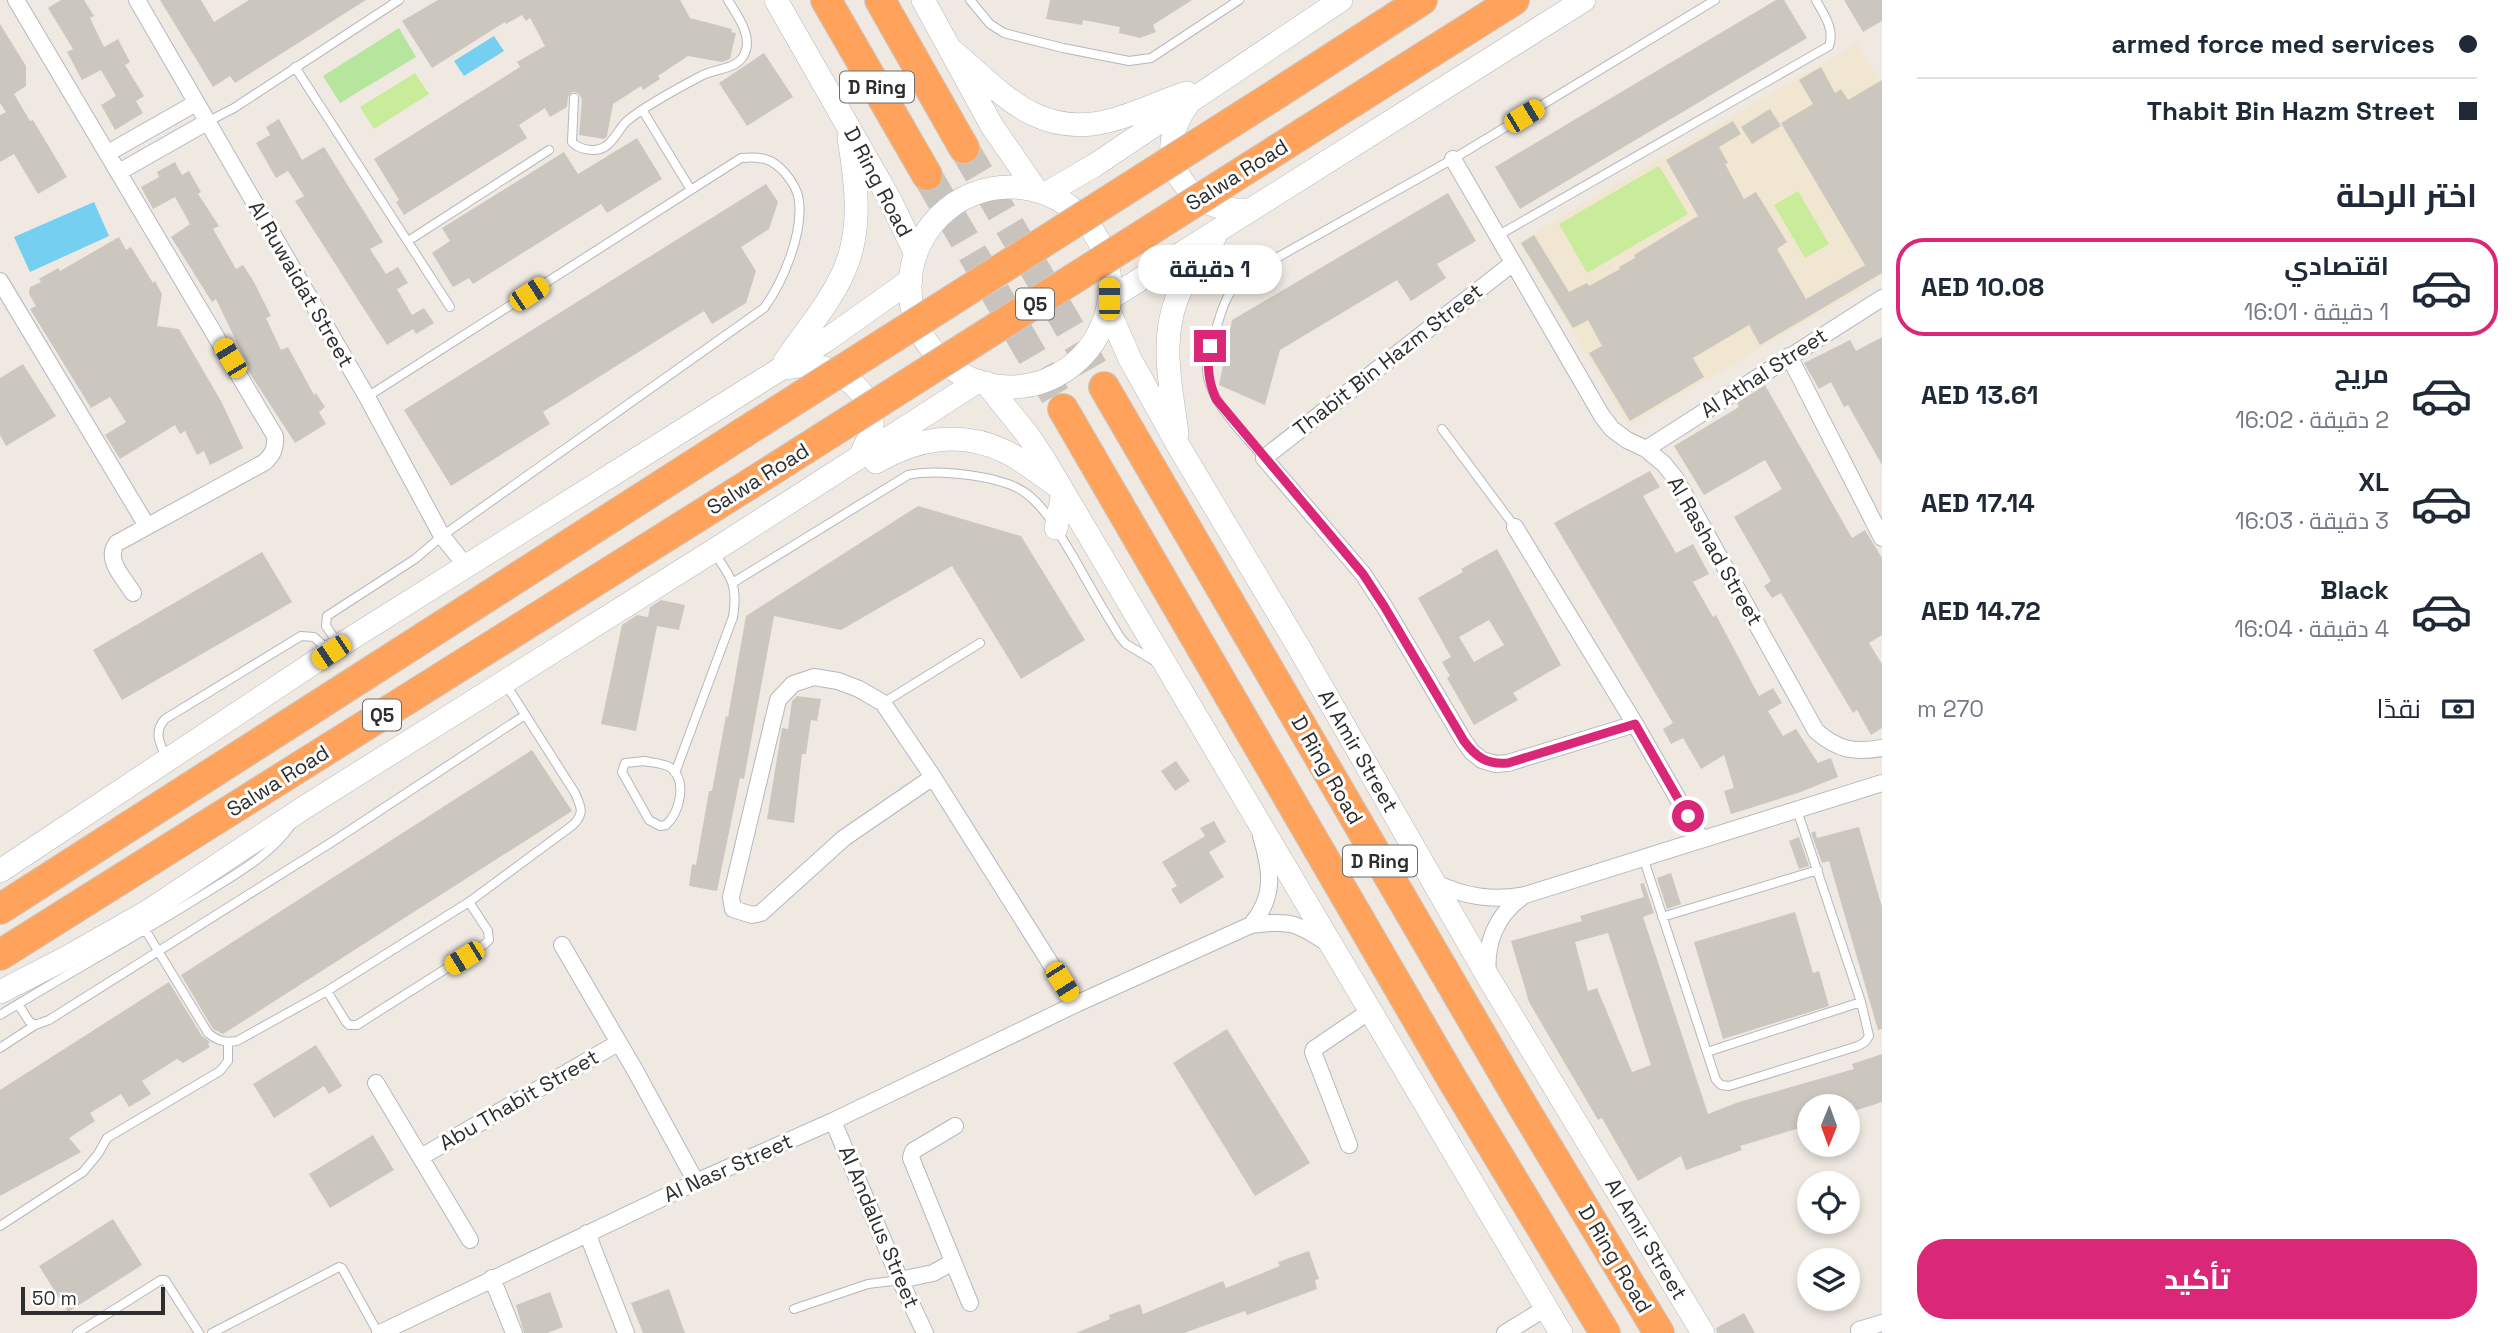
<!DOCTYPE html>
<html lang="ar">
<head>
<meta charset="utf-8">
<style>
  body { margin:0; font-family:"Space Grotesk",Cairo,sans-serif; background:#f2f2f3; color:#1f2937; direction:rtl; height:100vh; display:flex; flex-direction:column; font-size:26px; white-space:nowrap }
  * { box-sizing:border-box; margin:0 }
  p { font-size:23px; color:#747a83 }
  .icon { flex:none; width:38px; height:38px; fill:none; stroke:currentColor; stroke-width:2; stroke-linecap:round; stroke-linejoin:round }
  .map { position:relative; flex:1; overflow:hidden; direction:ltr }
  .drawer { display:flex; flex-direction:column; background:#fff; width:630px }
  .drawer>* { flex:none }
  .hud { display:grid; align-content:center; height:154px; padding:0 35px; background:#fff }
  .needle { width:46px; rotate:181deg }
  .buttons { position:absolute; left:1797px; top:1094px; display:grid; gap:14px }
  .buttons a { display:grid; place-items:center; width:63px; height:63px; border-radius:50%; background:#fff; box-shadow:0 4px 10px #0003; font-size:35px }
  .scale { position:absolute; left:21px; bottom:18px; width:144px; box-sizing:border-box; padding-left:7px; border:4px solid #2e2e2e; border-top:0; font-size:19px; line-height:24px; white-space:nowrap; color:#2e2e2e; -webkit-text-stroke:5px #fff; paint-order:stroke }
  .end { position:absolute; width:32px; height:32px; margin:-16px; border:9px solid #db2777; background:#fff; box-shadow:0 0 0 4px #fff }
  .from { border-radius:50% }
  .bubble { position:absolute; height:49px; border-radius:24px; background:#fff; box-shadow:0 4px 10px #0003; font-size:23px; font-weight:700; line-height:49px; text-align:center; direction:rtl }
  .car { position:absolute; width:21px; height:42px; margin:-21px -10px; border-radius:9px; box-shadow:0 0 5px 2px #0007; background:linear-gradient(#f5c518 24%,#345 0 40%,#f5c518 0 76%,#345 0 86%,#f5c518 0) }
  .hud b { display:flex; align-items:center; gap:24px; height:66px; font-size:26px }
  .hud b+b { border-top:2px solid #e0e1e3 }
  .hud i { width:18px; height:18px; background:#1f2937 }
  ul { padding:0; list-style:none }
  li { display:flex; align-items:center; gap:21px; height:98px; margin:0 14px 10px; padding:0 21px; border:4px solid transparent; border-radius:28px }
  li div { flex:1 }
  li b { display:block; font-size:26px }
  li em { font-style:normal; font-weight:700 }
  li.current { border-color:#db2777 }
  li>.icon { width:63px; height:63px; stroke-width:1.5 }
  h2 { padding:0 35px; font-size:32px; line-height:84px }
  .pay { display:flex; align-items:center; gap:18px; height:77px; padding:0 35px; font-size:26px }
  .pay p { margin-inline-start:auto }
  .primary-button { display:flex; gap:14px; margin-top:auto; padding:14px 35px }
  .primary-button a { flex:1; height:80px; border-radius:28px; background:#db2777; color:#fff; font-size:28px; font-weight:700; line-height:80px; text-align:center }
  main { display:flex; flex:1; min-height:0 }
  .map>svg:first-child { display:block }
</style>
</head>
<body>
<main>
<section class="drawer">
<div class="hud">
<b><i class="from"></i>armed force med services</b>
<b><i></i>Thabit Bin Hazm Street</b>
</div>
<h2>اختر الرحلة</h2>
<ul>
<li class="current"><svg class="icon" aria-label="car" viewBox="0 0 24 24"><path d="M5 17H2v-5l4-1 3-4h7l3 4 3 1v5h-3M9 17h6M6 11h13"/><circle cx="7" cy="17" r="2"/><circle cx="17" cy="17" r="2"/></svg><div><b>اقتصادي</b><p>1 دقيقة · 16:01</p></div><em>AED 10.08</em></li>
<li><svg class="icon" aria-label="car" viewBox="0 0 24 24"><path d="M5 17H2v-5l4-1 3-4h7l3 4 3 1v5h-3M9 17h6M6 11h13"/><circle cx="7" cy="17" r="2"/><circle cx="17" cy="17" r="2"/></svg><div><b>مريح</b><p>2 دقيقة · 16:02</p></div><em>AED 13.61</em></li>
<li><svg class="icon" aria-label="car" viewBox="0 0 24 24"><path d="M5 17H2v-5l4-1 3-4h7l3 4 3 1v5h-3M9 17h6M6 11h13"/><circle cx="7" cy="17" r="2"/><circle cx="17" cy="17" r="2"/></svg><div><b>XL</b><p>3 دقيقة · 16:03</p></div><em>AED 17.14</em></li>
<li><svg class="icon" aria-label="car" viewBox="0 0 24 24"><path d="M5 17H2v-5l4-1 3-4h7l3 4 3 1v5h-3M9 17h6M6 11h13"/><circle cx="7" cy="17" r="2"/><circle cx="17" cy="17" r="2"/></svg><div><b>Black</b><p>4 دقيقة · 16:04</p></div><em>AED 14.72</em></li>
</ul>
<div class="pay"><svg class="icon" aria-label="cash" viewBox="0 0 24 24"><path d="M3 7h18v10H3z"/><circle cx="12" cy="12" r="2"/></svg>نقدًا<p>270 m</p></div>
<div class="primary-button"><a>تأكيد</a></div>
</section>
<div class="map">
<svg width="1882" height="1333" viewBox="0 0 1882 1333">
  <rect width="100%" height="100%" fill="#efe9e1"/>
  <path fill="#f0e6d1" d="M1857,43L1882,84V277L1629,425L1519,242Z"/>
  <path fill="#b6e59e" d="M399,28L416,57L340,103L323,76Z"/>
  <path fill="#c9ec9a" d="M415,73L429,94L374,129L360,107Z
    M1659,166L1688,214L1587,273L1559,224Z
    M1798,191L1829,244L1805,258L1774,205Z"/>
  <path fill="#75cff0" d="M494,36L504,51L464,76L454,61Z
    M94,202L109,236L30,272L14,237Z"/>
  <path fill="#cbc7bf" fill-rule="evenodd" d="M61,0H84L94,16L90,18L104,47L118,39L130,62L125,65L144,96L136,101L143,113L115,130L101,105L116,96L101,70L82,80L67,52L73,49L48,8Z
    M160,0H201L214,22L249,0H366L235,83L230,76L213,87Z
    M438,0H680L690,18L732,29L731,32L736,33L730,59L722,62L688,56L658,76L660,79L643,90L641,86L613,104L607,136L604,139L579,135L582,99L578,93L572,92L568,97L567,107L550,117L545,108L519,125L527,138L404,215L396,202L399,200L374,159L520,67L517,62L545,46L530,18L526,21L522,15L506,24L505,22L432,68L402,21Z
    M1050,0H1192L1153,25L1156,32L1140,38L1119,33L1120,27L1083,20L1082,25L1046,19Z
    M1776,0H1784L1807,38L1520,209L1495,167Z
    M1844,0H1882V21L1863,32Z
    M0,24L26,66V86L14,94L30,121L33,120L67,177L38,194L14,154L0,162V115L6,112L0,103Z
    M764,53L793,97L747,126L719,83Z
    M1821,67L1835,93L1841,89L1848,100L1882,80V273L1760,345L1749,325L1693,358L1704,377L1630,421L1589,353L1602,346L1588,320L1573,328L1521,243L1534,235L1569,292L1587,283L1589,286L1620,269L1619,267L1635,258L1634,255L1698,216L1666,160L1733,121L1741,134L1719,147L1728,163L1725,164L1744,199L1756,192L1774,221L1787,242L1777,249L1806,299L1865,265L1781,123L1813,104L1799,80Z
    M1770,109L1781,126L1752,144L1741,127Z
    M279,119L302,160L324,147L383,242L370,249L386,274L398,267L408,283L397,289L412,315L424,308L434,323L416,334L413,329L387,345L295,201L304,196L288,171L276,178L256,143L270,135L266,127Z
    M637,138L662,179L607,213L601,204L473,284L469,278L453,287L432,253L450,241L442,228L564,152L578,174Z
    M175,162L182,175L189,171L201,192L198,194L219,226L213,229L236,269L243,265L254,282L271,316L266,318L281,350L288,347L314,395L316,393L325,407L319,412L326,424L295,443L247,369L249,368L216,299L212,302L171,237L190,224L175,197L153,209L141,187L159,177L157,172Z
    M766,184L778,202L769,229L741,247L756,271L746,303L712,324L704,311L543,412L550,424L451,486L404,410Z
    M1448,193L1476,241L1437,264L1446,278L1411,301L1397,280L1280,350L1265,405L1219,385L1232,320Z
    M119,237L126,250L131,247L153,283L155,281L162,294L157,326L179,329L221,401L243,448L210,465L204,451L197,455L185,431L180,434L175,425L120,459L105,435L126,422L110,397L91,408L30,309L36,306L29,294L30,287L41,282L39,279L58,268L60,271Z
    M1882,337V465L1848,405L1844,407L1831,382L1819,389L1804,363L1850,340L1856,351Z
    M23,364L56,416L6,446L0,435V378Z
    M1765,385L1852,538L1865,530L1882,558V635L1869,643L1882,664V728L1871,735L1857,710L1853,713L1781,593L1772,598L1764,586L1771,581L1734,517L1782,489L1765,460L1704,495L1674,446L1739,407L1737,403Z
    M1650,471L1660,487L1643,496L1676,553L1693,544L1709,574L1693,582L1713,617L1716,615L1759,696L1773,688L1782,703L1768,711L1783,736L1796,729L1818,763L1831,758L1838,777L1798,793L1731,814L1724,791L1734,788L1724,755L1701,769L1683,738L1671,744L1663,729L1673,723L1554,523Z
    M918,506L1021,536L1085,640L1021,679L952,566L841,630L774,616L744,779L740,778L717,891L689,886L692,864L696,865L709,791H712L726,716L728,717L746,616Z
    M1497,549L1561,665L1513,693L1518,700L1474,725L1447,678L1450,676L1442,662L1451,657L1418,598L1463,572L1461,569ZM1489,620L1504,645L1474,662L1459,637Z
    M262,552L292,602L122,700L93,650Z
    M661,600L685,605L679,630L657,626L636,731L601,724L622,625L637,615L648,617L650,607Z
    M797,696L821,699L817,721L811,720L806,754H802L794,823L767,819L782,728L788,729L792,701Z
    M532,750L572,811L223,1034L213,1029L181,975Z
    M1176,761L1190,781L1175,791L1161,771Z
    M1214,821L1226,842L1209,852L1224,877L1180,904L1171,889L1177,886L1162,862L1205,836L1200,828Z
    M1859,827L1882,907V1029L1878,1030L1829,861L1822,863L1811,833L1815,831L1817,838Z
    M1799,837L1809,866L1799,869L1789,841Z
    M1671,873L1681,904L1667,909L1657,878Z
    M1644,883L1654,913L1643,917L1708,1114L1739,1102L1854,1069L1852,1064L1882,1054V1102L1848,1113V1106H1810V1125L1740,1146L1742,1150L1686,1170L1681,1156L1638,1181L1602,1118L1598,1120L1529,1002L1511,941L1582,921L1580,916L1644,897L1640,884ZM1608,933L1651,1065L1632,1072L1597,988L1588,991L1575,942Z
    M1795,912L1813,973L1819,971L1829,1006L1723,1039L1694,942Z
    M169,982L202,1036L210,1042L208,1044L210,1047L183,1063L177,1059L142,1081L151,1094L129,1107L121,1094L90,1113L95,1121L69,1138L81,1152L0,1196V1090Z
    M1227,1029L1310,1163L1255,1196L1173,1063Z
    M316,1045L342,1086L329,1094L324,1086L274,1118L253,1084Z
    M373,1135L394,1170L330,1208L309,1174Z
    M113,1219L142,1265L68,1312L39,1266Z
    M1309,1251L1319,1279L1315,1280L1317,1289L1247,1315L1245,1311L1184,1333H1076L1110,1319L1109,1315L1140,1304L1143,1314L1223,1281L1226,1288L1280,1266L1278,1262Z
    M669,1289L685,1333H643L631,1303Z
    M550,1292L563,1327L547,1333H524L516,1305Z
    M1744,1313L1755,1333H1717L1716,1328Z"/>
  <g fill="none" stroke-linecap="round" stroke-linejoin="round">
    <path stroke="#c8c4bd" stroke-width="30" stroke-dasharray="30 15" stroke-linecap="butt" d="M964,148L1104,387
      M927,175L1063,409"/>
    <g stroke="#b4b7c1" stroke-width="10">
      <path id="lane" d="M970,0L990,24L1004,33L1063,48L1129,61L1151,58L1239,0
        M295,67L450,307
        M574,98L572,142C579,150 597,153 606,146C615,140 619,128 627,121C643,107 682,86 701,76C717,67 740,71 746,50C751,33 736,14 728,0
        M643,111L691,190
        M207,122L234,108L399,0
        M1497,236L1829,46C1835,29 1824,15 1816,0
        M408,241L549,150
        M1442,429L1515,527
        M1264,458C1244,434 1207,400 1207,368C1207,353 1213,339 1217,326C1223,305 1229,288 1246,275L1453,159L1715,0
        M734,582L908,475C937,469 1003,475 1027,494C1048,510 1060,536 1074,558C1089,585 1104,611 1120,637L1126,644L1156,662
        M339,645L326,626L327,616L415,559L442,536L764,308C783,282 803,234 799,201C798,191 791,180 785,173C772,158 760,156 741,158L367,397
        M883,703L980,643
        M167,759C160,744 153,732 165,719L301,636L314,637L328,650
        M644,761C653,763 664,763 671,768C688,782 679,813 666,825L660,826L649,820L622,772L625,763Z
        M675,773L733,617C738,587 732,578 715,554
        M1643,857L1716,1080L1721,1085L1729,1086L1858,1046L1865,1042L1869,1036L1861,1002L1797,810
        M1662,917L1818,870
        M146,931L208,1033C218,1041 225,1043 237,1041L327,991L469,902L573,825C585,813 581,807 575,793L505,683
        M327,991L346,1022L349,1025H357L485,944L489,940L488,931L469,902
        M18,1004L29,1021L35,1025L49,1020L332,842L525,715
        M0,1015C68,973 137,936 204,894C236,874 271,855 292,824
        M0,1048L35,1025
        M1707,1052L1861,1002
        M0,1226L83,1172L98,1154L107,1138L220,1071L228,1061V1042
        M794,1309L868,1284L900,1280
        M77,1333L161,1280H165L199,1333
        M212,1333L339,1267L342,1268L378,1333"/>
    </g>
    <g stroke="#b4b7c1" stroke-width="18">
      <path id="street" d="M16,0L275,436C276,448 273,454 265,462L117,543C104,559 124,578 133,593
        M137,0L367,397L442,536L466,566
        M108,153L196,103
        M1453,159L1602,416L1612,429L1627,440L1646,449L1664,464L1676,479L1816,731C1838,750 1854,753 1882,748
        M119,172L207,122
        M1513,263L1264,458L1363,574L1384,606L1464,741L1472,752L1482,760L1496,764L1508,763L1635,724
        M0,281L147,526
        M1789,356L1882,538
        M1646,449L1882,298
        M1515,527L1635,724L1701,839
        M933,777L844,838L761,913L752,915L733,909L731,897L778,700L793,684L814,677L838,681L859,689L883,703L933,777L1076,1004
        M1434,882C1465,897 1492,901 1525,895L1882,783
        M1251,925C1276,896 1271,870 1261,836
        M562,945L636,1072L696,1182
        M1488,975C1485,944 1496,915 1522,897
        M376,1083L470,1240
        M833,1121L900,1280L925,1333
        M955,1126L913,1151L911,1158L970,1303
        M1349,1145L1313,1052L1314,1049L1370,1011
        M421,1157L618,1043
        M587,1233L626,1333
        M492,1278L514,1333
        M900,1280L933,1273L953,1262
        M1859,1330L1882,1323
        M380,1333L696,1182L833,1121L1076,1004L1251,925C1288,920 1296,922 1327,943
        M1505,1333L1546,1308"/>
    </g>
    <g stroke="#b4b7c1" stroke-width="24">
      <path id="secondary" d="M776,0L890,200L916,254
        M923,0L992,126L1036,190
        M949,48C1000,90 1037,141 1112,120C1138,113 1162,101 1187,93
        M1188,104C1148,157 1187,215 1251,210
        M910 287a100 100 0 1 1 200 0a100 100 0 1 1-200 0Z
        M1047,193L1095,165L1341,0
        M1109,299L1584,0
        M1108,309L1130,359L1179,447L1298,646L1488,977L1703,1333
        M785,361C805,332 830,303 844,271C863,229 856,181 849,138
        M783,368C793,367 807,364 817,366C844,372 875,395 872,426C871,436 864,447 860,457
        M986,383L1027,434L1045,461L1561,1333
        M1177,433C1171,388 1160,341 1177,298C1186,277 1201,257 1214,238
        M876,462C916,438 962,430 1006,452C1024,461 1040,474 1056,485
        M1056,528L1063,492
        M0,871L339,646L825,341L911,280
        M0,992L66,958L147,912L305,807L713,551L978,381"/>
    </g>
    <g stroke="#c9c9c9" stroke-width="32">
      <path id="highway" d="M826,0L927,175
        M880,0L964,148
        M1278,93L1422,0
        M1305,132L1514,0
        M1104,387L1525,1110L1659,1333
        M1063,409L1452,1079L1605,1333
        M0,909L743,433
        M0,955L764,475"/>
    </g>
    <use href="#lane" stroke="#fff" stroke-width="8"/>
    <use href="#street" stroke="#fff" stroke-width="16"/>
    <use href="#secondary" stroke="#fff" stroke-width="23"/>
    <use href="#highway" stroke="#ffa35c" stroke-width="30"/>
    <g stroke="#c9c9c9" stroke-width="32" stroke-linecap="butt">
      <path id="highway-bridge" d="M743,433L1278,93
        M764,475L1305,132"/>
    </g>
    <use href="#highway-bridge" stroke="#ffa35c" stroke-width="30"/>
  </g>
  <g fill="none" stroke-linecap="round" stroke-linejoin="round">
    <path stroke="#db2777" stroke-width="9" d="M1210,346C1207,366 1208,381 1216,399L1363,574L1384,606L1464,741C1476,757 1487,765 1508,763L1635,724L1688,816"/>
  </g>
  <g text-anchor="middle" stroke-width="6" stroke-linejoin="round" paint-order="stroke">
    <g fill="#fff" stroke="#6d6d6d" stroke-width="2">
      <rect x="840" y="71.5" width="74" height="31" rx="5"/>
      <rect x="1016" y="288.5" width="38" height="31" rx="5"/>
      <rect x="363" y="699.5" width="38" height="31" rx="5"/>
      <rect x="1343" y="845.5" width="74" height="31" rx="5"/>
    </g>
    <g font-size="19" font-weight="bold" fill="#2e2e2e">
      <text x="877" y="94">D Ring</text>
      <text x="1035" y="311">Q5</text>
      <text x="382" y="722">Q5</text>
      <text x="1380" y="868">D Ring</text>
    </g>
    <g font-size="21" fill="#2e2e2e" stroke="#fff">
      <text transform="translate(1237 175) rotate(-32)" y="7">Salwa Road</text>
      <text transform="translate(878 182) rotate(62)" y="7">D Ring Road</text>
      <text transform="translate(301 284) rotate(60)" y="7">Al Ruwaidat Street</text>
      <text transform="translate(1388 360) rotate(-38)" y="7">Thabit Bin Hazm Street</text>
      <text transform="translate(1764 373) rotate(-33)" y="7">Al Athal Street</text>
      <text transform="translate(758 479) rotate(-32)" y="7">Salwa Road</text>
      <text transform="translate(1715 551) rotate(60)" y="7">Al Rashad Street</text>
      <text transform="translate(1358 751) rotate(60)" y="7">Al Amir Street</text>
      <text transform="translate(1327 770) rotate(60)" y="7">D Ring Road</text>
      <text transform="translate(278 781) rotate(-32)" y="7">Salwa Road</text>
      <text transform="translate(519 1100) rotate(-30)" y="7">Abu Thabit Street</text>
      <text transform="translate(728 1168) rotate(-24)" y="7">Al Nasr Street</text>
      <text transform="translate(879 1227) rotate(67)" y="7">Al Andalus Street</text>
      <text transform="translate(1646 1239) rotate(59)" y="7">Al Amir Street</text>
      <text transform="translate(1615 1259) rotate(59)" y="7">D Ring Road</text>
    </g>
  </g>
</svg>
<div class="buttons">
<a><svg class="needle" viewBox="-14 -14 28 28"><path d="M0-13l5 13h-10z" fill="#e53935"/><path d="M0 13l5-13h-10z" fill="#747a83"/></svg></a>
<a><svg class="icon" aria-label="locate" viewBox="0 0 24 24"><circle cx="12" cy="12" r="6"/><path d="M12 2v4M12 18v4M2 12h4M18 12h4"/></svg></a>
<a><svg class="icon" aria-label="layers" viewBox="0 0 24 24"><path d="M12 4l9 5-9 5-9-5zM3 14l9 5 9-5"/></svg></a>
</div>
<div class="scale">50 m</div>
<i class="end from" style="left:1688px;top:816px"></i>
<i class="end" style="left:1210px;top:346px"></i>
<div class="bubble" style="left:1138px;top:245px;width:144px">1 دقيقة</div>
<i class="car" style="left:1524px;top:116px;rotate:59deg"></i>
<i class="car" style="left:529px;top:294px;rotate:57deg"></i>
<i class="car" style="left:1109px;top:299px;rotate:0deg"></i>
<i class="car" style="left:230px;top:358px;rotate:329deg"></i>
<i class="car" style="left:331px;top:652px;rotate:236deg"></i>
<i class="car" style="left:464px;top:958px;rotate:238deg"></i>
<i class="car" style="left:1062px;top:982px;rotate:148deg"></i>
</div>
</main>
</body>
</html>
